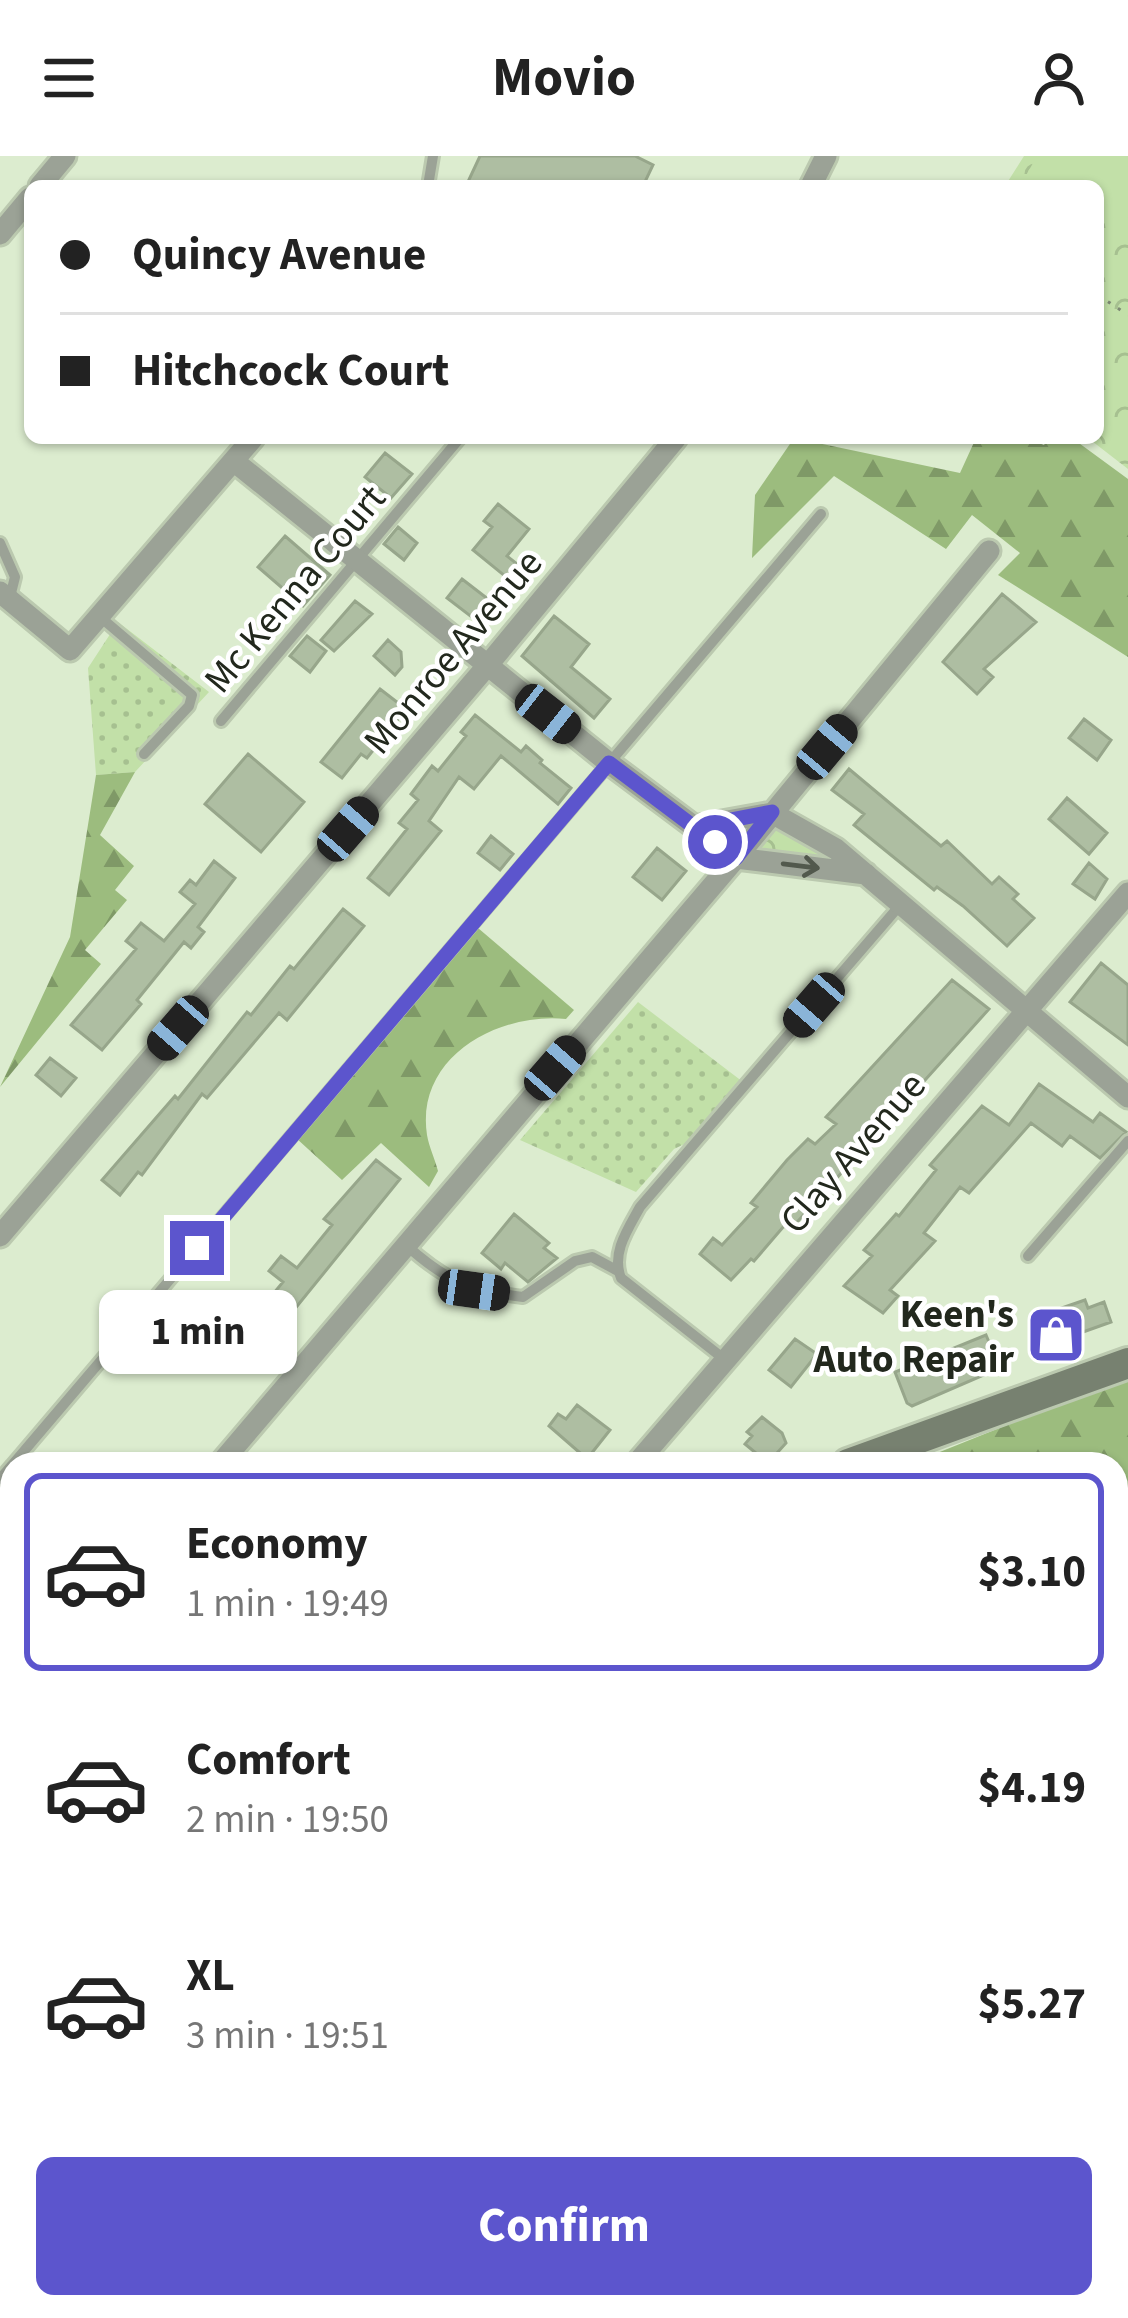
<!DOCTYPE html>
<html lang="en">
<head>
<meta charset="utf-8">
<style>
  body { margin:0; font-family:"Source Sans 3",sans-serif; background:#f2f2f2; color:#222; height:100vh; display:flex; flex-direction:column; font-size:45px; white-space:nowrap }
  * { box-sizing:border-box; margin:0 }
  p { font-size:39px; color:#767676 }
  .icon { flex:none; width:66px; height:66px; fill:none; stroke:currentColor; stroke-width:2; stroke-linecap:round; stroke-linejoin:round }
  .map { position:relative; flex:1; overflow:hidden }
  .panel { position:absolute; left:0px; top:1296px; width:1128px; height:867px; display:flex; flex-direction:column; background:#fff; border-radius:36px 36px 0 0; box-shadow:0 3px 9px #0004 }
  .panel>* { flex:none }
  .banner { position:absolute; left:24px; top:24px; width:1080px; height:264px; border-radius:18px; box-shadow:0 3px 9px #0004; display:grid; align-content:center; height:264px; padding:0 36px; background:#fff }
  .end { position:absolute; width:54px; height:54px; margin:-27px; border:15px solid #5c55cd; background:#fff; box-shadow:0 0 0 6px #fff }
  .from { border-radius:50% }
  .bubble { position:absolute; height:84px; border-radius:18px; background:#fff; box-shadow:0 3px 9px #0004; font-size:39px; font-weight:700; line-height:84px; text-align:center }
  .car { position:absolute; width:36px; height:72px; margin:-36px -18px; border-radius:15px; box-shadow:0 0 9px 3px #0007; background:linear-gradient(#222 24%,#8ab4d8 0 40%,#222 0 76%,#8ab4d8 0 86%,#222 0) }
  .banner b { display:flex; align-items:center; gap:42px; height:114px; font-size:45px }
  .banner b+b { border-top:3px solid #e0e0e0 }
  .banner i { width:30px; height:30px; background:#222 }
  ul { padding:21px 0 0; list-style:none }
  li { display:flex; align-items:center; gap:36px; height:198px; margin:0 24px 18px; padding:0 12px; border:6px solid transparent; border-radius:18px }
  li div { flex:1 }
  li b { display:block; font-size:45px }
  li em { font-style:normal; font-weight:700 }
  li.current { border-color:#5c55cd }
  li>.icon { width:108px; height:108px; stroke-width:1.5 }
  .button { display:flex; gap:24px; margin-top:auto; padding:24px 36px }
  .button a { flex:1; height:138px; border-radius:18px; background:#5c55cd; color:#fff; font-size:48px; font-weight:700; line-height:138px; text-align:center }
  header { display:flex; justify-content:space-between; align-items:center; height:156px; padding:0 36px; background:#fff; font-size:54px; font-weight:700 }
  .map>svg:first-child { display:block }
</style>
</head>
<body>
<header><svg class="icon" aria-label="menu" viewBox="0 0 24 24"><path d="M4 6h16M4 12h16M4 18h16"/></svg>Movio<svg class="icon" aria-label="person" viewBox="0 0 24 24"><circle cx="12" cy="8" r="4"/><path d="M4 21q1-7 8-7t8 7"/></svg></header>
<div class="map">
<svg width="1128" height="2162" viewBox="0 0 1128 2162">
  <defs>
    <pattern id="grass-dots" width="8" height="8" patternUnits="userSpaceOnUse" patternTransform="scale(3)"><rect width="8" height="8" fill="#c2e0a8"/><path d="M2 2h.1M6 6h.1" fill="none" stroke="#a6c090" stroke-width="1.8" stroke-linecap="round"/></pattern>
    <pattern id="forest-firs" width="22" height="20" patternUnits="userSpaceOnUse" patternTransform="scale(3)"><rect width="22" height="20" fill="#9cbc7e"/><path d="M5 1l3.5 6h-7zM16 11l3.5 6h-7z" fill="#7f9967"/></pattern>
    <pattern id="park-crowns" width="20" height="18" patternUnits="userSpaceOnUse" patternTransform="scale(3)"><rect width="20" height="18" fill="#c2e0a8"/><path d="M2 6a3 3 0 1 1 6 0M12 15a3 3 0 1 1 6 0" fill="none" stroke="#a6c090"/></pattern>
  </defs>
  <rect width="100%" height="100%" fill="#dceccf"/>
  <path fill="url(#grass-dots)" d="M118,466L209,536L135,616L96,619L88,512Z
    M638,846L747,929L693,984L674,993L636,1036L520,984Z
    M1116,1700L1128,1708V1845L1116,1837Z"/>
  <path fill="url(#forest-firs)" d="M794,282L960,317L976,282H1025L1044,289L1049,282H1072L1128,323V501L998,419L1020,397L972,359L946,393L834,320L752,402L755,339Z
    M135,616L100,679L134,710L115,734L127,744L85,794L101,808L0,931L70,781L96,619Z
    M478,772L574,854L566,863C500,856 415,900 427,979C429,991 435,1003 438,1015L429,1031L381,987L342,1024L296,982Z
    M1128,1220V1707L1116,1699V1308H910Z"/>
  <path fill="url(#park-crowns)" d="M1024,0H1128V313L1088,282H1098V30H1005Z
    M772,657L866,718L736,702L694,671Z"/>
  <path fill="#c2e0a8" d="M1037,0H1128V61L1098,63V30H1020Z"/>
  <path fill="#aebea2" stroke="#97a68b" stroke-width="3" d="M480,0H635L653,9L643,30H466Z
    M385,297L412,318L391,342L365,321Z
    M498,348L529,373L507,400L521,411L511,425L473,394L492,371L484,365Z
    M398,371L417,387L404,404L384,388Z
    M285,380L330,419L303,450L258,411Z
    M462,423L488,443L473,462L447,442Z
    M1002,438L1036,466L984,513L993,521L977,538L943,506Z
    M355,445L372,458L334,495L321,484Z
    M554,460L589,488L571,511L610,543L594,562L522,500Z
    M307,480L326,495L310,516L290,500Z
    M388,484L401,496L402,511L395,519L374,500Z
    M380,533L406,553L367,602L361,598L342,622L321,606Z
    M475,559L521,596L526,590L542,604L540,607L571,632L558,648L501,600L474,633L459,621L429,665L441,675L389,739L368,722L407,673L399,667L418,644L411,638L432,610L438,615L466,580L461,576Z
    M1084,563L1111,584L1097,604L1069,582Z
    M248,598L304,646L261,696L205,648Z
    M849,613L941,690L947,685L992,728L999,721L1018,738L1013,743L1034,762L1007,790L963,750L937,731L934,734L854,669L864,658L832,634Z
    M1067,642L1107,677L1089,698L1049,663Z
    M491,680L513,698L500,714L478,697Z
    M657,692L686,715L662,744L633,721Z
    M214,705L235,722L198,771L204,776L191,792L184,786L137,844L141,848L102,894L71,869L136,793L126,785L141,767L164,785L195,748L180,736L190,724L196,729Z
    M1089,707L1107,723L1095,743L1073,728Z
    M343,753L364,770L287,864L279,857L207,942L202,938L142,1019L138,1016L120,1039L102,1024L175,940L178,943L247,856L251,859L290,810L294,813Z
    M1101,807L1128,829V889L1070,846Z
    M952,824L989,853L790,1074L784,1070L754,1105L751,1103L731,1124L700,1098L713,1082L722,1089L757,1051L751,1047L787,1004L808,983L815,988L836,968L826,961Z
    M50,902L76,922L61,940L36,919Z
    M1039,928L1093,966L1100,957L1126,976L1100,1002L1070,980L1062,990L1031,967L969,1037L960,1031L924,1077L935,1085L890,1134L898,1140L883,1157L844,1130L872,1100L864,1094L896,1058L899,1060L936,1014L930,1009L982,950L1009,969Z
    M376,1004L400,1023L281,1170L260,1154L283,1126L269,1115L281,1100L297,1112L332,1069L324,1063Z
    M514,1058L549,1087L544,1092L557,1102L528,1126L505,1107L501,1113L482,1097Z
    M1085,1144L1088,1152L1104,1146L1111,1166L1041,1191L1030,1163Z
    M986,1179L1000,1212L912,1250L907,1247L895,1216Z
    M795,1183L817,1198L791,1231L769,1214Z
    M577,1249L610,1274L587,1303L549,1270L558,1258L566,1263Z
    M762,1261L782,1277L786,1287L768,1307L745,1288L752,1280L747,1276Z"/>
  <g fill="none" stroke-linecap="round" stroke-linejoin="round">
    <g stroke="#bbc9af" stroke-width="16">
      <path id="lane" d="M428,30L433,0
        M0,387L15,421L10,441
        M99,460L192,539L189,550L144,598
        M221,565L460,282
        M406,1089C447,1126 469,1134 523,1141L575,1105L592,1101L618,1115
        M1028,1100L1128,985
        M724,1203L621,1122C611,1097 628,1073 640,1051L901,748
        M13,1308L821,358
        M0,1323L12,1309
        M0,1818L12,1804
        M125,2162L134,2151
        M475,2162L482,2151
        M850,2162L857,2151"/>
    </g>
    <g stroke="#bbc9af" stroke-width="27">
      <path id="street" d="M40,30L65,0
        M811,30L826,0
        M0,78L30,42
        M235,306L609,607L736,702L866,718
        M0,436L70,494L253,282
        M694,671L772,657L836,693L1128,941
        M0,1080L487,510L676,282
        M220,1308L736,702L989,395
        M636,1308L1128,737
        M0,1571L12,1556
        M1116,1857L1128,1865
        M1116,2051L1128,2032
        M339,2162L348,2151
        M662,2162L670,2151
        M1042,2162L1050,2151"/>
    </g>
    <g stroke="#bbc9af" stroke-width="36">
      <path id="secondary" d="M848,1308L1128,1207
        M0,2064L12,2050"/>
    </g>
    <path stroke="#7d8874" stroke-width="3" stroke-dasharray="3 9" stroke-linecap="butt" d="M1098,139L1128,159"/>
    <use href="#lane" stroke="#9ba296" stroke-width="10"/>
    <use href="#street" stroke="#9ba296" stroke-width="21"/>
    <use href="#secondary" stroke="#778170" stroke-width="30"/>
  </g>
  <defs><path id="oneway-shaft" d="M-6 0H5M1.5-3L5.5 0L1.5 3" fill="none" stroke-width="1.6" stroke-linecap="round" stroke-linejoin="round" transform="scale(3)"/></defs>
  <use stroke="#52594d" href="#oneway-shaft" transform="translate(801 710) rotate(7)"/>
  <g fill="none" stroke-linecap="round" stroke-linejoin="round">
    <path stroke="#5c55cd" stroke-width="15" d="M197,1092L609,607L694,671L772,656L736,702L715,686"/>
  </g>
  <defs>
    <g id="shop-square" transform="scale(3)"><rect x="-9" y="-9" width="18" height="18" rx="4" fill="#5c55cd" stroke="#fff"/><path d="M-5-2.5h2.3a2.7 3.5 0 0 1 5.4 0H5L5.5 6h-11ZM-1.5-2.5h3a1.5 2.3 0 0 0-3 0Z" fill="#fff"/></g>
  </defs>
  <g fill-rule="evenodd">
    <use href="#shop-square" x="1056" y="1179"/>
  </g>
  <g text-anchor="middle" stroke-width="9" stroke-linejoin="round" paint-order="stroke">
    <g font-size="39" fill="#22281d" stroke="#fff">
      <text transform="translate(294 432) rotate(-50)" y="14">Mc Kenna Court</text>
      <text transform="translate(452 495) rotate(-50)" y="14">Monroe Avenue</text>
      <text transform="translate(852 996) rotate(-49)" y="14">Clay Avenue</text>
    </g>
    <g font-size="39" font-weight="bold" fill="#22281d" stroke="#fff" text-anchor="end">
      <text x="1014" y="1171">Keen's<tspan x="1014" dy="45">Auto Repair</tspan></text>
    </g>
  </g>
</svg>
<i class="end from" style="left:715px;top:686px"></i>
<i class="end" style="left:197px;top:1092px"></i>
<div class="bubble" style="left:99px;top:1134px;width:198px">1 min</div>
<i class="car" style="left:548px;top:558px;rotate:128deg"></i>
<i class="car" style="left:827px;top:591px;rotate:40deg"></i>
<i class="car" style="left:348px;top:673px;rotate:41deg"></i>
<i class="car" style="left:814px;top:849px;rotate:221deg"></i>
<i class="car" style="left:178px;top:872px;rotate:221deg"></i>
<i class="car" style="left:555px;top:912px;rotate:41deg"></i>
<i class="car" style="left:474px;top:1134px;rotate:98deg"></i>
<div class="banner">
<b><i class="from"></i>Quincy Avenue</b>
<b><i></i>Hitchcock Court</b>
</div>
<section class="panel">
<ul>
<li class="current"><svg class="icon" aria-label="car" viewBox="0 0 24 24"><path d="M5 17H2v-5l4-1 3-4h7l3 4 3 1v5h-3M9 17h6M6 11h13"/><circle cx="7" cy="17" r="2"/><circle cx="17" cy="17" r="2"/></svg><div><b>Economy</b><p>1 min · 19:49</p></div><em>$3.10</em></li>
<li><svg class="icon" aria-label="car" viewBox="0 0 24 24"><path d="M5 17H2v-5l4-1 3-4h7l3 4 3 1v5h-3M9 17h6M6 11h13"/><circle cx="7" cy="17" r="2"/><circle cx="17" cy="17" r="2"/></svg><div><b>Comfort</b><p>2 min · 19:50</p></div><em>$4.19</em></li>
<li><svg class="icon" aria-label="car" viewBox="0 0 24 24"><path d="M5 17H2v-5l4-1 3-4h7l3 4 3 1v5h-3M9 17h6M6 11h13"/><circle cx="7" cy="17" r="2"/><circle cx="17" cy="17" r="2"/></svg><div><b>XL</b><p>3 min · 19:51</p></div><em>$5.27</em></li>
</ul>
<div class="button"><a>Confirm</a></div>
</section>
</div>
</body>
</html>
